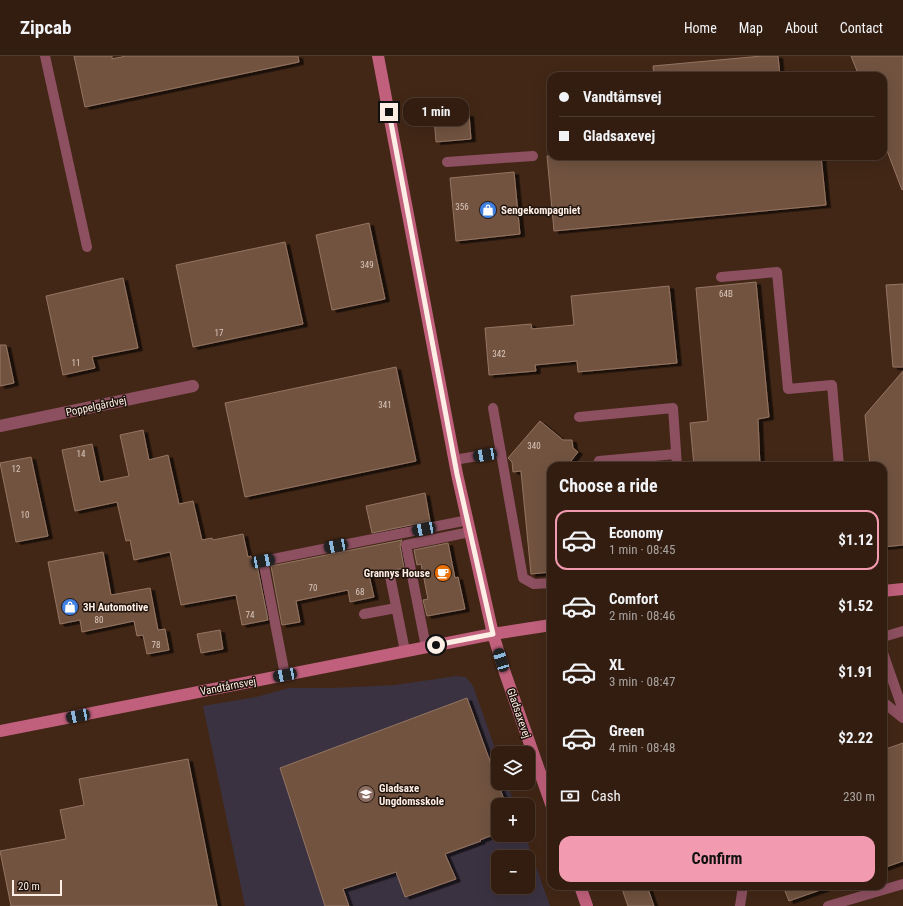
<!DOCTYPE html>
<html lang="en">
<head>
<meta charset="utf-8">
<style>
  body { margin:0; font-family:"Roboto Condensed",sans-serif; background:#3a2619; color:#f1f3f6; height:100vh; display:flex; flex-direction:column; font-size:15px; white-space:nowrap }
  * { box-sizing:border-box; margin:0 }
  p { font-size:13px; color:#a8a29f }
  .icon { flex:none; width:22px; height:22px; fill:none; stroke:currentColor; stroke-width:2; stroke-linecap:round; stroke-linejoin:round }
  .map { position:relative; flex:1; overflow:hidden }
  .panel { position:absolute; left:547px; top:406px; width:340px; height:428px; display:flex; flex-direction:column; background:#321d10; border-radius:12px; box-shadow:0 4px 16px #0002,0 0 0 1px #4d3b30 }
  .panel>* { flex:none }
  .top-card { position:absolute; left:547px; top:16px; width:340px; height:88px; border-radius:12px; box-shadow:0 4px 16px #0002,0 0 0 1px #4d3b30; display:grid; align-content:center; height:88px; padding:0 12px; background:#321d10 }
  .controls { position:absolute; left:491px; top:690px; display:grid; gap:8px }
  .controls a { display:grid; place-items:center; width:44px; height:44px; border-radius:8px; background:#321d10; box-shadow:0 4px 16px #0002,0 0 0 1px #4d3b30; font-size:20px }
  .scale { position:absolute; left:12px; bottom:10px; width:50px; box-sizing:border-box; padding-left:4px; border:2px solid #feefe6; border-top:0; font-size:11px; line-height:14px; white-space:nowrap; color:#feefe6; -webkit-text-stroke:3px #20130c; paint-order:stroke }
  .end { position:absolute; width:18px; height:18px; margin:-9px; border:5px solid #feefe6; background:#111; box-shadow:0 0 0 2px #111 }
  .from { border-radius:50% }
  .bubble { position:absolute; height:28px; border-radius:12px; background:#321d10; box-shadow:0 4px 16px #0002,0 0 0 1px #4d3b30; font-size:13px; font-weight:700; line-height:28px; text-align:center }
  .car { position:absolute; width:12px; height:24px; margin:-12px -6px; border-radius:5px; box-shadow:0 0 3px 1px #0007; background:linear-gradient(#222 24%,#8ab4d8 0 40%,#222 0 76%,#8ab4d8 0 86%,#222 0) }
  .top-card b { display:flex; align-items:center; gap:14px; height:38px; font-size:15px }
  .top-card b+b { border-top:1px solid #4d3b30 }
  .top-card i { width:10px; height:10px; background:#f1f3f6 }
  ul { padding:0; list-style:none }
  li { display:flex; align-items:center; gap:12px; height:60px; margin:0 8px 6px; padding:0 4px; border:2px solid transparent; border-radius:12px }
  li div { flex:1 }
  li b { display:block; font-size:15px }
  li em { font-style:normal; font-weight:700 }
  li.current { border-color:#f29ab0 }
  li>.icon { width:36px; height:36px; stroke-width:1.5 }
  h2 { padding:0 12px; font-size:18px; line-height:48px }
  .pay { display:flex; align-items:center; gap:10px; height:44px; padding:0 12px; font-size:15px }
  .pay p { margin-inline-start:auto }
  .primary-button { display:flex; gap:8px; margin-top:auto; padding:8px 12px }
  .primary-button a { flex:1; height:46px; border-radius:12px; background:#f29ab0; color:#111; font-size:16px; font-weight:700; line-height:46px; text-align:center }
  header { display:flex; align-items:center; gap:24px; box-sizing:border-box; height:56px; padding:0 20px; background:#321d10; border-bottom:1px solid #4d3b30 }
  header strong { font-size:19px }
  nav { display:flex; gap:22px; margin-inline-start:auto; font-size:14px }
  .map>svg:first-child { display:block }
</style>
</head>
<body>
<header>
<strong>Zipcab</strong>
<nav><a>Home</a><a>Map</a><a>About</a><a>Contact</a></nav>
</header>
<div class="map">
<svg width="903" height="850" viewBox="0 0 903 850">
  <defs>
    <filter id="shadow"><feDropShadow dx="4.5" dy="2.5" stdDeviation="0" flood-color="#0009"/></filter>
  </defs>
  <rect width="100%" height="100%" fill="#422716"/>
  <path fill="#3b3241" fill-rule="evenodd" d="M456,620L466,621L473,630L498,701V727H507L515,749H498V779H525L550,850H245L203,650L256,641L289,632H333L395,629ZM498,801H528V831H498Z"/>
  <path fill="#715341" stroke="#957562" filter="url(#shadow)" d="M74,0H112V3L126,0H298L299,6L85,51Z
    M762,0H778L780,20H654L653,10Z
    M851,0H903V133L902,134L883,84V20H859Z
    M469,58L471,83L436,86L434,61Z
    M547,100H821L826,149L554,175Z
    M514,116L520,178L456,185L450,122Z
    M369,167L385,243L332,254L316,179Z
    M285,186L303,268L193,291L176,209Z
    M123,222L138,292L92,301L95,312L63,319L46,240Z
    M756,226L769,361L758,363L760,410H694L690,367L708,365L696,232Z
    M903,228V311H893L886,229Z
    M669,230L677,307L578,316L577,305L535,309L536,315L489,319L485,272L531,268L532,273L574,269L571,240Z
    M0,289H6L14,327L0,330Z
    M396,311L416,405L245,441L225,347Z
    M903,315V489L883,491V410H870L865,359Z
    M540,365L563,384H572L573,392L578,396L567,410H551V516L531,518L521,415L513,416L512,406L508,402Z
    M143,374L149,404L168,399L179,448L193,445L202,484L212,482L213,484L243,478L248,501L251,500L253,510L257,509L268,564L242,569L236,539L181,549L170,496L134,504L130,484L126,485L117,446L75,455L62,394L92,388L100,426L129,420L120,379Z
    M31,401L48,480L16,486L0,407Z
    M425,437L430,465L372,477L366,450Z
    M402,484L400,490L404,512L369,519L374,541L350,546L348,534L296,545L300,566L282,569L271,510Z
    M448,487L455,522L458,521L465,553L427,560L423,544L428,543L421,508L417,509L414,494Z
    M103,496L111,539L150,532L158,574L165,573L169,594L147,598L143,579L137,580L134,565L82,576L80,564L60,568L48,506Z
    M220,574L223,593L201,597L197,578Z
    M467,642L506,749H498V777L480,784L481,785L445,798L456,823L405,841L396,816L343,833L349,850H325L280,712Z
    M903,687V805L883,812V694Z
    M188,703L217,850H11L0,795L66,783L60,754L84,749L79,723Z
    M621,830H647L654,850H628Z
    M783,830H826V832L789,845Z"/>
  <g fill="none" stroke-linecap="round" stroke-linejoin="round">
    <path stroke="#8d5061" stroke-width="10" d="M45,0L87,191
      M447,106L533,100
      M721,221L777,216L788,333L832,329L839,410
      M493,352L523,522L534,528L551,527
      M579,361L673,352L677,410
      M454,404L501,396
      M599,405L676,398
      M390,520L405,595
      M364,558L396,552
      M883,581L903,575
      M426,591L406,489L470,476
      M883,597L903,654
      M285,619L263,505L468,464
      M883,646L903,662
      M740,850L743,830
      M828,850L903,828"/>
    <path stroke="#8d5061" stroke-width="12" d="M0,370L193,330"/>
    <path stroke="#c1607c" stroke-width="12" d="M378,0L457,418L493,578L505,617L551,748
      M883,535L903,533
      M0,675L493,578L551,569
      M580,830L587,850"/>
  </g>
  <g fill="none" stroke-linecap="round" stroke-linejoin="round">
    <path stroke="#feefe6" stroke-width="5" d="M389,56L457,418L493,578L436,589"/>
  </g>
  <defs>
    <g id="shop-disc" transform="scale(0.9)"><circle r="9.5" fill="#3f7fe0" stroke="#20130c"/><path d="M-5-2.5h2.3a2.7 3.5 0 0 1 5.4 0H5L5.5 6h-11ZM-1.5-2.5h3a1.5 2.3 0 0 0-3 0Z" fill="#fff"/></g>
    <g id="cafe-disc" transform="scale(0.9)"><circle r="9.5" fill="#e8710a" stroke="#20130c"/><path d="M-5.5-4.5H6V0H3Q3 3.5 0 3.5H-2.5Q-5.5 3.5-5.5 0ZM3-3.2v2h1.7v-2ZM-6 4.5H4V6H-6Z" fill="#fff"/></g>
    <g id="school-disc" transform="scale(0.9)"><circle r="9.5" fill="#8d6e63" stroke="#20130c"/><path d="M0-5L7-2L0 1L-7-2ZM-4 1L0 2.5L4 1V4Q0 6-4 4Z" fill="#fff"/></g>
  </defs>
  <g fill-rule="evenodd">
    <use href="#shop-disc" x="488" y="154"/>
    <use href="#cafe-disc" x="443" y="517"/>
    <use href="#shop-disc" x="70" y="551"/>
    <use href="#school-disc" x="366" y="738"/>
  </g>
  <g text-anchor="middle" stroke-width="3" stroke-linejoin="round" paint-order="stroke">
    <g font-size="9" fill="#dbc8bd">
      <text x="462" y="154">356</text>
      <text x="367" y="212">349</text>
      <text x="726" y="241">64B</text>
      <text x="219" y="280">17</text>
      <text x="499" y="301">342</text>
      <text x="76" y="310">11</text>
      <text x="385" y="352">341</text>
      <text x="534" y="393">340</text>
      <text x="81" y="401">14</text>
      <text x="16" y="416">12</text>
      <text x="25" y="462">10</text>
      <text x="313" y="535">70</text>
      <text x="360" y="539">68</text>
      <text x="250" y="562">74</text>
      <text x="99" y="567">80</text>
      <text x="156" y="592">78</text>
    </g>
    <g font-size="11" font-weight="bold" fill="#feefe6" stroke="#20130c" text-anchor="start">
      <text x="501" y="158">Sengekompagniet</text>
      <text x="430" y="521" text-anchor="end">Grannys House</text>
      <text x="83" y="555">3H Automotive</text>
      <text x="379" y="736">Gladsaxe<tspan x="379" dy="13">Ungdomsskole</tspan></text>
    </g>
    <g font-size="11" fill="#feefe6" stroke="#20130c">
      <text transform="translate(96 350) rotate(-12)" y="4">Poppelgårdvej</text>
      <text transform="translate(228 630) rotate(-11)" y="4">Vandtårnsvej</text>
      <text transform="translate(519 657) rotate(71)" y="4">Gladsaxevej</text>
    </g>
  </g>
</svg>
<div class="controls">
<a><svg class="icon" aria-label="layers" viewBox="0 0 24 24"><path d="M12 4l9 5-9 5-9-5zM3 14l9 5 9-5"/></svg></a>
<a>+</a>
<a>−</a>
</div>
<div class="scale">20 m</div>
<i class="end from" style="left:436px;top:589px"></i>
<i class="end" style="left:389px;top:56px"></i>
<div class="bubble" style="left:403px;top:42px;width:66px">1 min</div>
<i class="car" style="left:485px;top:399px;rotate:260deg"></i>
<i class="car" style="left:424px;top:473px;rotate:259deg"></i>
<i class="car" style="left:336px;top:490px;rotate:259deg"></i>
<i class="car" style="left:263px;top:505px;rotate:79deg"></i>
<i class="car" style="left:501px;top:604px;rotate:343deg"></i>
<i class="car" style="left:285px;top:619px;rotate:259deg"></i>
<i class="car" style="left:78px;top:660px;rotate:259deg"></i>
<div class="top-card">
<b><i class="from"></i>Vandtårnsvej</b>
<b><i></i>Gladsaxevej</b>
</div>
<section class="panel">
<h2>Choose a ride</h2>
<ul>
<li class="current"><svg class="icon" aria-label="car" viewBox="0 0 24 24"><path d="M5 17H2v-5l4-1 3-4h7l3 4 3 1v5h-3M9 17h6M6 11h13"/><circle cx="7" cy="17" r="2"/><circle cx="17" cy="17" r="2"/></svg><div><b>Economy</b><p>1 min · 08:45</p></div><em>$1.12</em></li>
<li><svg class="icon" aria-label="car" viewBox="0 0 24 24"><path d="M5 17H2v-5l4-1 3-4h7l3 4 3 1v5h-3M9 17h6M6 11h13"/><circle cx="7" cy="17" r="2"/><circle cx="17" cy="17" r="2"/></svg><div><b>Comfort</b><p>2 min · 08:46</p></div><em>$1.52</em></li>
<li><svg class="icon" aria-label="car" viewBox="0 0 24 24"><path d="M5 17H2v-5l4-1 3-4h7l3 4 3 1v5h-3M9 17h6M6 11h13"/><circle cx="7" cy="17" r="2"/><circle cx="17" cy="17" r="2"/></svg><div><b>XL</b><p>3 min · 08:47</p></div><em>$1.91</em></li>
<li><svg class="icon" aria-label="car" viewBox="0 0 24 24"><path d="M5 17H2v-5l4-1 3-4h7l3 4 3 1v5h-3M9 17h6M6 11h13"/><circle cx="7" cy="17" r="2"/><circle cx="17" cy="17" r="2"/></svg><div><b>Green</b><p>4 min · 08:48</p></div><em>$2.22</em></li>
</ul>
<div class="pay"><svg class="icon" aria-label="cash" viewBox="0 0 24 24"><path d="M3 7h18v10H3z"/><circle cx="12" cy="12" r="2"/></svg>Cash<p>230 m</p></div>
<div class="primary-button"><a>Confirm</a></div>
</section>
</div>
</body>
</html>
